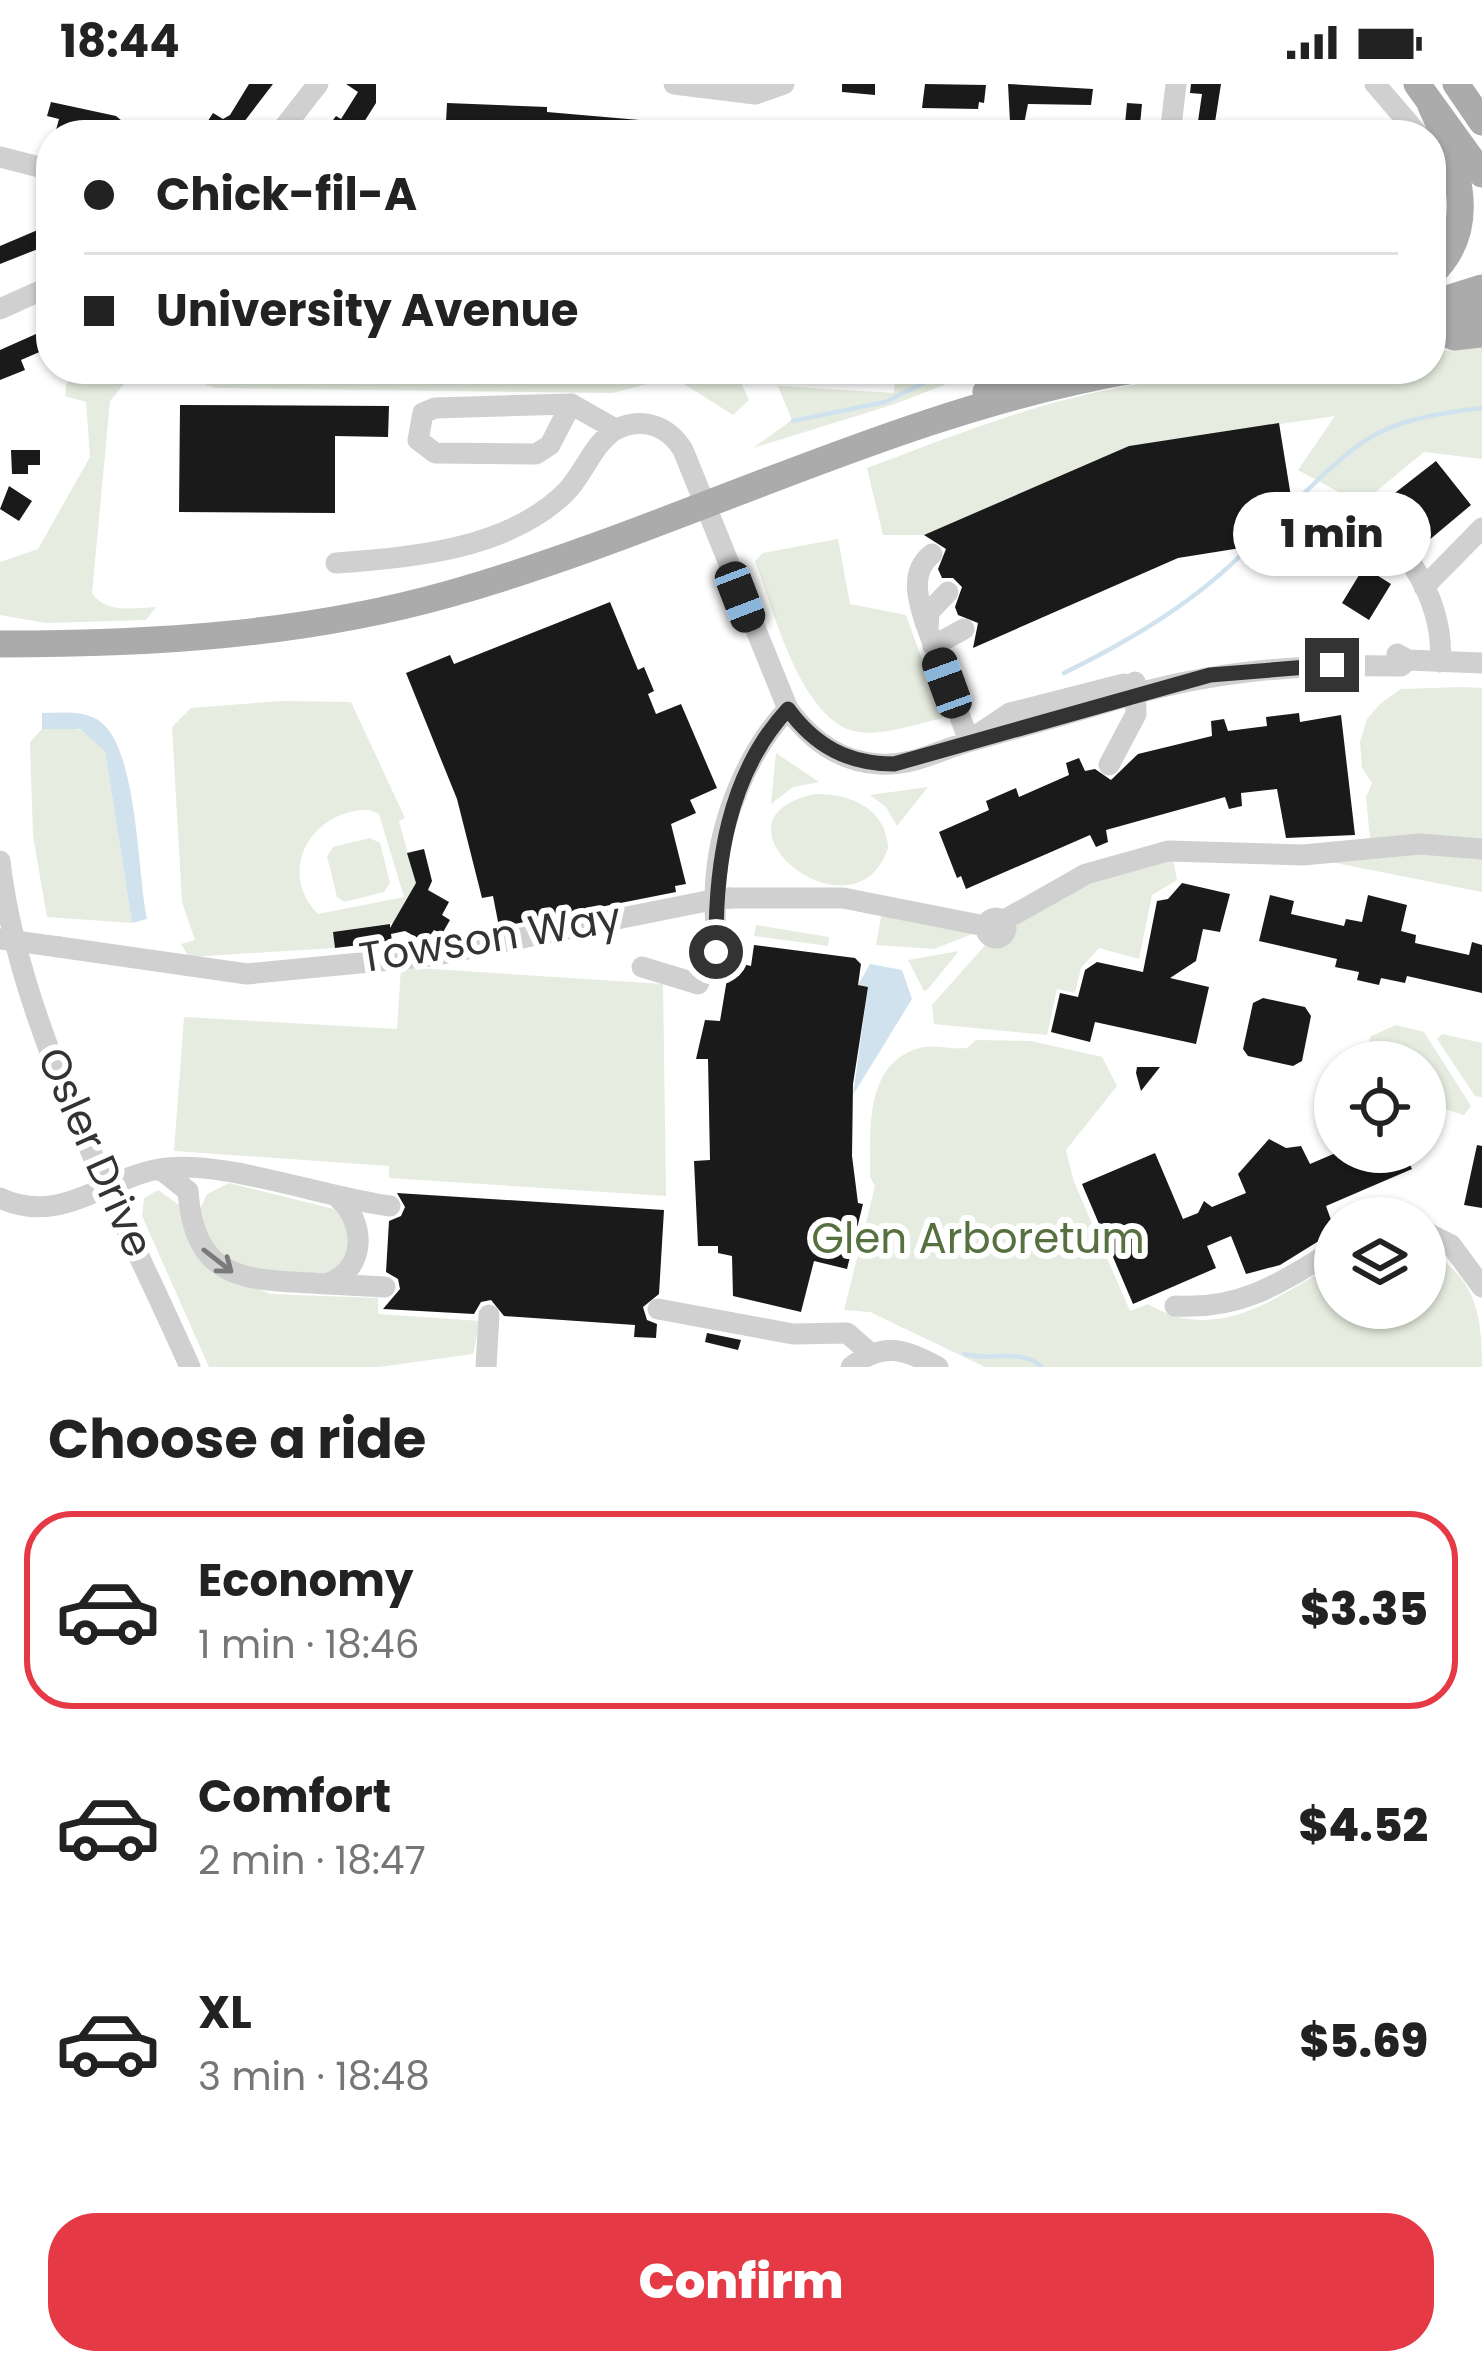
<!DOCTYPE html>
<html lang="en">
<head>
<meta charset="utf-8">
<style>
  body { margin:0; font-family:Poppins,sans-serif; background:#f6f6f6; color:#222; height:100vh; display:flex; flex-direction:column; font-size:45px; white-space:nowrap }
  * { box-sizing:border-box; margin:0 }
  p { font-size:39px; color:#767676 }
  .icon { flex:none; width:66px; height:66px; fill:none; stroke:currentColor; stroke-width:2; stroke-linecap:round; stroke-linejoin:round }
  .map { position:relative; height:1283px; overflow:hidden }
  .sheet { display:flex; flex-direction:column; background:#fff; flex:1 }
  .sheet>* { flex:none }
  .top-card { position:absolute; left:36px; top:36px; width:1410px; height:264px; border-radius:48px; box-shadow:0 3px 9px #0004; display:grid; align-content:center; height:264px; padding:0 48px; background:#fff }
  .controls { position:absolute; left:1314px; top:957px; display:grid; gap:24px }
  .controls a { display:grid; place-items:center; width:132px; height:132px; border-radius:50%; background:#fff; box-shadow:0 3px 9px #0004; font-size:60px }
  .end { position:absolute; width:54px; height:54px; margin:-27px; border:15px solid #333; background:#fff; box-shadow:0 0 0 6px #fff }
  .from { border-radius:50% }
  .bubble { position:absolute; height:84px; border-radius:42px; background:#fff; box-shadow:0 3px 9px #0004; font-size:39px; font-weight:800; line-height:84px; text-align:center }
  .car { position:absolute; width:36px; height:72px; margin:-36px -18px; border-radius:15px; box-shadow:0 0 9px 3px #0007; background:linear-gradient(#222 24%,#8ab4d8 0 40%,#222 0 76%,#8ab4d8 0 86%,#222 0) }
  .top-card b { display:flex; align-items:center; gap:42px; height:114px; font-size:45px }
  .top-card b+b { border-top:3px solid #e0e0e0 }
  .top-card i { width:30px; height:30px; background:#222 }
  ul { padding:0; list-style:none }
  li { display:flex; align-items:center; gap:36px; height:198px; margin:0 24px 18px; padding:0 24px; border:6px solid transparent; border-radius:48px }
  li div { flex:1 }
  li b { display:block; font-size:45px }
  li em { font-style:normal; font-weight:800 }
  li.selected { border-color:#e63946 }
  li>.icon { width:108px; height:108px; stroke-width:1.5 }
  h2 { padding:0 48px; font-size:54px; line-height:144px }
  .cta { display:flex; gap:24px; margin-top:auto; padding:24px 48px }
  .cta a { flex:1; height:138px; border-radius:48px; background:#e63946; color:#fff; font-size:48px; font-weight:800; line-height:138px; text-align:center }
  .status { display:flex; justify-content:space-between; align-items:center; height:84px; padding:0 60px; background:#fff; direction:ltr }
  .status svg { height:33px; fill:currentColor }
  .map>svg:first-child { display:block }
</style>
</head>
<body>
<div class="status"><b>18:44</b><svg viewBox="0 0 49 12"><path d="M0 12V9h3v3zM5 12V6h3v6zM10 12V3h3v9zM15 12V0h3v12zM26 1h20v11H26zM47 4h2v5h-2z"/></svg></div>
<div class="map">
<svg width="1482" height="1283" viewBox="0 0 1482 1283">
  <rect width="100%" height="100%" fill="#fff"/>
  <path fill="#e6ecdf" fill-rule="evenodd" d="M1482,263V375L1424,368L1361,420L1298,386L1335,332L1129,362L924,451H883L867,384C944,355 1021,324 1102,307C1211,284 1320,285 1431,285V268Z
    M83,285H136L110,317L92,509C106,530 133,524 156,523L146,536L46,539L0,531V478L38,465L90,373L86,318L65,312L66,300Z
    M166,285H721L740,296L749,316L733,331L684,300H647L613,309L215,304Z
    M896,285H985L895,320L753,364L792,336L778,302L894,309Z
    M838,455L850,520L906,531L943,634C919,639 884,652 859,648C801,640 773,524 755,477L763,469Z
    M1463,603L1482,604V757L1370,755L1366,713L1372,699L1362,684L1360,658L1367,635L1381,619L1401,605Z
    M281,617L351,618L405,734L399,737L416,799L393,839L333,848L335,864L189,873L181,860L195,856L182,818L172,643L191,624ZM369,726L379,730L404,813L318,830C275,787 313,724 369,726Z
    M72,644L91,649L105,667L132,839L47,833L33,752L30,658L42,645Z
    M776,669L819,698L793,703L771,720Z
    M928,703L897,742L886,723L870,711Z
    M815,710C850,709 887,725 888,764C855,864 695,735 815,710Z
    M370,754L380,759L390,799L384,808L344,818L337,813L327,772L333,763Z
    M1393,767L1482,770V808L1315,775Z
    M1173,776L1177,796L1152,811L1139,875L1099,864L1081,884L1075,909L1057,905L1047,951L934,940L932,921L988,858L1006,856C1041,801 1112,791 1173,776Z
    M882,827L980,847L934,865L876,861Z
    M756,841L829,853L828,862L754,852Z
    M959,867L928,905L924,907L908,876Z
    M401,883L663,900L666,1112L389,1094V1082L174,1067L184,933L397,945Z
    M1396,941L1424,948L1471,1022L1464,1031L1425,1019V978H1361L1371,952Z
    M1442,950L1482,959V1013L1475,1012L1437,955Z
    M976,956L1031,957L1102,973L1117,1002L1066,1066L1074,1098L1130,1227L1148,1220C1217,1261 1276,1214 1335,1179V1224H1425V1164C1475,1193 1482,1228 1482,1283H985L870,1228L844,1226L875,1102L870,1093C871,1049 863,979 920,964C935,960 951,966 967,964Z
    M229,1099L334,1125L347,1139L349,1172L330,1195L221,1179L198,1130L207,1110Z
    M158,1106L182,1123L222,1192L271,1210L378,1214V1230L480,1237L473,1270L379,1283H209L142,1132L144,1114Z"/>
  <path fill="#cfe2ee" d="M42,629C60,629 81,626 98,636C138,661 137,788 147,835L132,839L105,667L80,645H42Z
    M870,880L902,886L912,915L853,1011L868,903L858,901Z"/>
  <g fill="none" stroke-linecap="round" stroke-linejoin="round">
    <path stroke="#cfe2ee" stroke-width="4.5" d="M793,337L885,318L953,285
      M1292,421C1366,349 1378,337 1482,324
      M1064,589C1131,556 1197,517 1249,463
      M964,1270C992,1278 1019,1263 1042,1283"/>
  </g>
  <path fill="#1a1a1a" d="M249,0H273L234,51L206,40L213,29L223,35L230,31Z
    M346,0H376V19L359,46L347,40L343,51H322L336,32L341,35L358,8Z
    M842,0H875V11L842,8Z
    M925,0L986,1L984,19L979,18L978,25L922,24Z
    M1008,0L1093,5L1091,21L1028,20L1024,40L1010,38Z
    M1191,0H1221L1213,51H1196L1202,10L1190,9Z
    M51,18L116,32L122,37L118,51L56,46L59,35L47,32Z
    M447,19L547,23V28L720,43V51H564L563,45L540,43V51H523V42L446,38Z
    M1127,19L1142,20L1139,51H1124Z
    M40,145L48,161L0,180V162Z
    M45,246L51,247V263L21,276L25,286L0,296V266Z
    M180,321L389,322L388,353L335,352V429L179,428Z
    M1279,339L1292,419L1280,436L1298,455L1178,474L973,564L978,539L958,531L955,523L962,503L953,494H942L938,485L946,465L924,451L1129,362Z
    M11,366H40V381H28V390H12Z
    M1436,377L1471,421L1428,457L1391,412Z
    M9,402L32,417L19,437L0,425Z
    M1364,483L1391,500L1369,536L1342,519Z
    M610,518L638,586L644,583L654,607L648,610L656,630L681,620L717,704L690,716L696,729L671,740L686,800L675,802L676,808L499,843L493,812L482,814L457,715L406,589L450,571L454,580Z
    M1299,629L1300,638L1341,631L1355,751L1286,754L1277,705L1241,709L1242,722L1229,725L1225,713L1106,746L1108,758L1096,763L1090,751L966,805L961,792L957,794L939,748L989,726L986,717L1016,704L1019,713L1069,691L1066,679L1079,674L1085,687L1095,685L1111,696L1138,670L1212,652L1211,637L1224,635L1228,647L1267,642L1266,633Z
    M424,765L432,797L428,806L449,818L442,831L450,836L442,850L434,846L425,858L405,847L391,850L392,857L335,864L333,848L390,840V844L416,799L407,769Z
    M1182,799L1230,810L1220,848L1203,845L1196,877L1170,894L1209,903L1196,960L1095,938L1090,958L1051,948L1060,909L1078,913L1085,886L1097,878L1143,888L1157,817L1168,815Z
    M1270,811L1294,817L1291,830L1344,842L1346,835L1362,838L1368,811L1407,821L1401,847L1416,851L1415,859L1469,871L1472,858L1482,861V909L1407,892L1405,899L1381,894L1379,901L1357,896L1359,888L1335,883L1337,875L1259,857Z
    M754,861L855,874L861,880L858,901L868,903L853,1000L852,1072L858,1119L863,1120L847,1185L814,1177L801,1228L733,1212L732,1172L718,1169V1162H698L694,1077L710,1076L708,975H696L705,936L720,937L730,877L751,882Z
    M1263,914L1305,923L1311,932L1302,977L1293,982L1248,972L1243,965L1253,919Z
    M1137,983H1160L1141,1007L1136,989Z
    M1269,1055L1286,1064L1301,1062L1310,1080L1338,1068H1404L1412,1085L1326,1122L1335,1147L1280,1181L1246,1190L1231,1152L1207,1162L1216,1184L1133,1220L1082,1100L1155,1069L1183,1135L1198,1129L1204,1117L1212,1123L1246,1109L1238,1090Z
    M1477,1061L1482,1062V1124L1464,1121Z
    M397,1109L664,1126L659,1210L643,1223L647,1236L657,1240L656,1254L634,1253L635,1241L504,1232L491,1216L481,1218L474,1230L383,1225L400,1205L398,1195L386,1188L389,1137L401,1132L405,1123Z
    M707,1249L741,1256L738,1266L705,1258Z"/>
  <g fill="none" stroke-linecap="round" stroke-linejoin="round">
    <path stroke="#d0d0d0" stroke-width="21" d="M674,0L755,10L784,0
      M1375,0L1419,51
      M278,51L318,0
      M1170,51L1176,0
      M0,73L51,86
      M0,225L51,202
      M571,320L550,361L536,370L435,369L418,356L423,329L435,324L571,320L615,345
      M1295,434C1307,432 1321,427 1332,429C1399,435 1446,517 1440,578
      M336,479C411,474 509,465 566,408C584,390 595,355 619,344C645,333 669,343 683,366L788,625C810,655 840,678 879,680C913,682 937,667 968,658C1018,644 1068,630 1118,615C1213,586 1303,580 1401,582L1408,576
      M1424,503L1482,444
      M948,508L929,528L928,546L969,657
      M926,541C918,516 909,488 932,470
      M933,562L964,545
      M1397,570L1408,576L1482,579
      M974,653L1010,629L1124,600
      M1109,681L1136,630L1135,598
      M0,777C18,941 123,1131 190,1283
      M729,814H843L980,841
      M986 844a10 10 0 1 1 20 0a10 10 0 1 1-20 0Z
      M1008,834L1086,790L1168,767L1303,771L1420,760L1482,765
      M59,863L247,890L432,872L707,817
      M642,883L698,900C724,855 712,840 716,793C721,734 748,667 788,625
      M160,1085L188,1107C195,1202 250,1195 327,1200C367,1185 366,1138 338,1114
      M0,1114C60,1142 101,1096 159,1085C219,1074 325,1114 390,1122
      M1425,1148L1451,1161L1482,1203
      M328,1200L385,1203
      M1175,1222C1241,1226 1281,1199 1335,1165
      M658,1225L793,1250L847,1249L869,1268
      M486,1283L489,1231
      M851,1283C882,1257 905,1265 938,1283"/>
    <path stroke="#ababab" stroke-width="27" d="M1417,0L1482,90
      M1456,0L1482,38
      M1431,190C1482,143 1456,77 1431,22
      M1431,220L1482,204
      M1431,245L1482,228
      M1438,246L1454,253L1482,250
      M986,308L1036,285
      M0,560C152,560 303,551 449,510C682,444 899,325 1139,285"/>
    <path stroke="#d0d0d0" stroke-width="21" d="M707,817L729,814
      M0,855L59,863"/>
  </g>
  <defs><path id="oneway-shaft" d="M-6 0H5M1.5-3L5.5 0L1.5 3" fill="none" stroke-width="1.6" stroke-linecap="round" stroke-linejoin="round" transform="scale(3)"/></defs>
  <use stroke="#7a7a7a" href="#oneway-shaft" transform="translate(218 1177) rotate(38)"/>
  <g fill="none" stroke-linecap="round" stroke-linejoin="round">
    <path stroke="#333" stroke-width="15" d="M716,868C715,782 727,691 788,625C815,662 848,680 894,680L1210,591L1332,581"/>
  </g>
  <g text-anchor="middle" stroke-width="12" stroke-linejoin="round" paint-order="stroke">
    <g font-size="42" fill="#333" stroke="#fff">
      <text transform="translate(490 853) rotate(-9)" y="15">Towson Way</text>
      <text transform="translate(96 1068) rotate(66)" y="15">Osler Drive</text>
    </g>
    <g font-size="42" fill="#56703f" stroke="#fff">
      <text x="978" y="1169">Glen Arboretum</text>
    </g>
  </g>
</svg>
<div class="controls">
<a><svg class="icon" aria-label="locate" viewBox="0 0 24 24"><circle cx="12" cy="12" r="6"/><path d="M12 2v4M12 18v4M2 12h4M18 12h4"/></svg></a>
<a><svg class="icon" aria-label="layers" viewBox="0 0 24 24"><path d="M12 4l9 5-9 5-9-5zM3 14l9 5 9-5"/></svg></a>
</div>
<i class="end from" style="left:716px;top:868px"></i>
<i class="end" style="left:1332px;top:581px"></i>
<div class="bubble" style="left:1233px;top:408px;width:198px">1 min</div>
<i class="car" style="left:740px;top:513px;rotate:159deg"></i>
<i class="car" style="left:947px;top:599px;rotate:340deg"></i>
<div class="top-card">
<b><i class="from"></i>Chick-fil-A</b>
<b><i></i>University Avenue</b>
</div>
</div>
<section class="sheet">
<h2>Choose a ride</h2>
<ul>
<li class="selected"><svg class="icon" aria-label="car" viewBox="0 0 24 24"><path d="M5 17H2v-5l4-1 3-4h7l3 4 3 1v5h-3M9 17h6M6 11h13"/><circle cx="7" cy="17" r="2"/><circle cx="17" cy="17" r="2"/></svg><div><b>Economy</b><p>1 min · 18:46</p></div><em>$3.35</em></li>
<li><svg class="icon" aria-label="car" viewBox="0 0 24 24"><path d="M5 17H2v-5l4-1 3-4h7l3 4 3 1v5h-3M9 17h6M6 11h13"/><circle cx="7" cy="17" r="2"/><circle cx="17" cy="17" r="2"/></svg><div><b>Comfort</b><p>2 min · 18:47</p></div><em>$4.52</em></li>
<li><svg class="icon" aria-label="car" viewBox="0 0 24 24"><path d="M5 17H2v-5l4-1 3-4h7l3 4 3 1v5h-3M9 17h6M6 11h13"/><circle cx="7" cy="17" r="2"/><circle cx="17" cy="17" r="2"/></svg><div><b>XL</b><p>3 min · 18:48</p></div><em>$5.69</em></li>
</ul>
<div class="cta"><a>Confirm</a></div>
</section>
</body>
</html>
